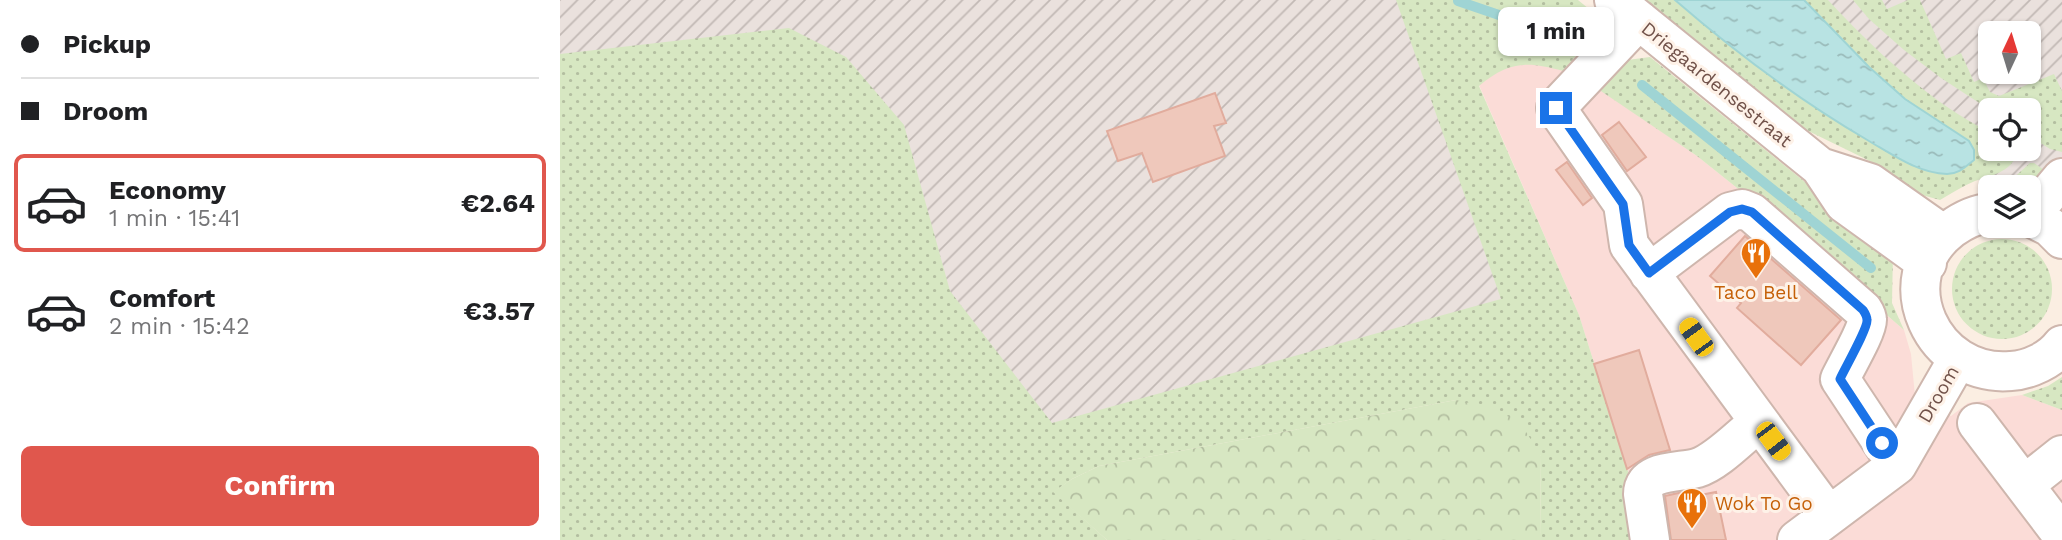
<!DOCTYPE html>
<html lang="en">
<head>
<meta charset="utf-8">
<style>
  body { margin:0; font-family:"Work Sans",sans-serif; background:#f6f6f6; color:#202124; height:100vh; display:flex; flex-direction:column; font-size:26px; white-space:nowrap }
  * { box-sizing:border-box; margin:0 }
  p { font-size:23px; color:#757577 }
  .icon { flex:none; width:38px; height:38px; fill:none; stroke:currentColor; stroke-width:2; stroke-linecap:round; stroke-linejoin:round }
  .map { position:relative; flex:1; overflow:hidden }
  .details { display:flex; flex-direction:column; background:#fff; width:560px }
  .details>* { flex:none }
  .banner { display:grid; align-content:center; height:154px; padding:0 21px; background:#fff }
  .needle { width:46px; rotate:4deg }
  .controls { position:absolute; left:1418px; top:21px; display:grid; gap:14px }
  .controls a { display:grid; place-items:center; width:63px; height:63px; border-radius:10px; background:#fff; box-shadow:0 2px 5px #0004; font-size:35px }
  .end { position:absolute; width:32px; height:32px; margin:-16px; border:9px solid #1a73e8; background:#fff; box-shadow:0 0 0 4px #fff }
  .from { border-radius:50% }
  .bubble { position:absolute; height:49px; border-radius:10px; background:#fff; box-shadow:0 2px 5px #0004; font-size:23px; font-weight:700; line-height:49px; text-align:center }
  .car { position:absolute; width:21px; height:42px; margin:-21px -10px; border-radius:9px; box-shadow:0 0 5px 2px #0007; background:linear-gradient(#f5c518 24%,#345 0 40%,#f5c518 0 76%,#345 0 86%,#f5c518 0) }
  .banner b { display:flex; align-items:center; gap:24px; height:66px; font-size:26px }
  .banner b+b { border-top:2px solid #e0e0e0 }
  .banner i { width:18px; height:18px; background:#202124 }
  ul { padding:0; list-style:none }
  li { display:flex; align-items:center; gap:21px; height:98px; margin:0 14px 10px; padding:0 7px; border:4px solid transparent; border-radius:10px }
  li div { flex:1 }
  li b { display:block; font-size:26px }
  li em { font-style:normal; font-weight:700 }
  li.selected { border-color:#e0574d }
  li>.icon { width:63px; height:63px; stroke-width:1.5 }
  .button { display:flex; gap:14px; margin-top:auto; padding:14px 21px }
  .button a { flex:1; height:80px; border-radius:10px; background:#e0574d; color:#fff; font-size:28px; font-weight:700; line-height:80px; text-align:center }
  main { display:flex; flex:1; min-height:0 }
  .map>svg:first-child { display:block }
</style>
</head>
<body>
<main>
<section class="details">
<div class="banner">
<b><i class="from"></i>Pickup</b>
<b><i></i>Droom</b>
</div>
<ul>
<li class="selected"><svg class="icon" aria-label="car" viewBox="0 0 24 24"><path d="M5 17H2v-5l4-1 3-4h7l3 4 3 1v5h-3M9 17h6M6 11h13"/><circle cx="7" cy="17" r="2"/><circle cx="17" cy="17" r="2"/></svg><div><b>Economy</b><p>1 min · 15:41</p></div><em>€2.64</em></li>
<li><svg class="icon" aria-label="car" viewBox="0 0 24 24"><path d="M5 17H2v-5l4-1 3-4h7l3 4 3 1v5h-3M9 17h6M6 11h13"/><circle cx="7" cy="17" r="2"/><circle cx="17" cy="17" r="2"/></svg><div><b>Comfort</b><p>2 min · 15:42</p></div><em>€3.57</em></li>
</ul>
<div class="button"><a>Confirm</a></div>
</section>
<div class="map">
<svg width="1502" height="540" viewBox="0 0 1502 540">
  <defs>
    <pattern id="industrial-furrows" width="10" height="10" patternUnits="userSpaceOnUse" patternTransform="scale(1.75)"><rect width="10" height="10" fill="#eae1dd"/><path d="M-1 1l2-2M0 10L10 0M9 11l2-2" fill="none" stroke="#c2b9b5"/></pattern>
    <pattern id="grass-dots" width="8" height="8" patternUnits="userSpaceOnUse" patternTransform="scale(1.75)"><rect width="8" height="8" fill="#d7e7c2"/><path d="M2 2h.1M6 6h.1" fill="none" stroke="#b3bea0" stroke-width="1.8" stroke-linecap="round"/></pattern>
    <pattern id="forest-crowns" width="20" height="18" patternUnits="userSpaceOnUse" patternTransform="scale(1.75)"><rect width="20" height="18" fill="#d7e7c2"/><path d="M2 6a3 3 0 1 1 6 0M12 15a3 3 0 1 1 6 0" fill="none" stroke="#b3bea0"/></pattern>
    <pattern id="water-ripples" width="26" height="14" patternUnits="userSpaceOnUse" patternTransform="scale(1.75)"><rect width="26" height="14" fill="#b8e3e3"/><path d="M2 4q2-2 4 0t4 0M15 11q2-2 4 0t4 0" fill="none" stroke="#9abbba"/></pattern>
  </defs>
  <rect width="100%" height="100%" fill="#fbeee2"/>
  <path fill="#fbdcd7" d="M973,63L1018,74L1137,156L1221,223L1344,330L1351,354L1355,396L1391,416L1408,403L1462,395L1502,410V540H1082L1068,471L1019,315L919,85L932,74L953,66Z"/>
  <path fill="url(#industrial-furrows)" fill-rule="evenodd" d="M0,0H986L882,59L977,342L495,449L0,96Z
    M1184,0H1502V228L1468,209V187H1431L1345,139ZM1430,33H1468V72H1430ZM1430,110H1468V149H1430Z"/>
  <path fill="url(#grass-dots)" d="M836,0H1018L1034,13C1036,38 1018,53 1003,71C967,61 949,61 919,86L1019,315L1068,471L1082,540H980L981,456L896,400L539,466L512,479L494,492L547,540H0V54L229,28L286,57L344,125L390,291L492,423L941,299Z
    M1085,0H1268C1302,37 1339,72 1380,102C1395,113 1413,123 1430,133V149H1454L1457,155C1449,173 1432,175 1415,181C1403,186 1392,193 1380,200L1362,195L1318,165L1240,127Z
    M1293,0H1322L1327,9L1348,0H1360L1386,59L1401,53L1414,82L1423,78L1430,92L1439,96L1494,74L1502,91V152L1490,149L1468,135V110H1430L1381,78L1344,50L1309,19Z
    M1090,57L1333,253L1332,303L1344,330L1221,223L1137,156L1032,85L1060,61Z
    M1470,163H1474L1490,174L1468,188L1438,187L1450,181Z
    M1392 289a50 50 0 1 1 100 0a50 50 0 1 1-100 0Z
    M1502,377V410L1462,395L1488,386Z"/>
  <path fill="url(#forest-crowns)" d="M896,400L930,408L960,422L981,456L980,540H547L493,492L512,479L539,466Z"/>
  <path fill="url(#water-ripples)" stroke="#9fd4d4" stroke-width="2" d="M1115,0H1244L1309,67L1345,99L1409,141L1414,150V160C1405,167 1399,174 1387,174C1358,173 1333,155 1309,141C1239,100 1176,53 1115,0Z"/>
  <g fill="none" stroke-linecap="round" stroke-linejoin="round">
    <path stroke="#9fd4d4" stroke-width="10" d="M898,1L1000,36
      M1082,85L1311,268"/>
  </g>
  <path fill="#efc8bb" stroke="#e1ac9d" stroke-width="2" d="M655,93L666,123L654,126L665,156L593,182L582,153L558,161L547,131Z
    M1059,122L1086,157L1067,171L1042,135Z
    M1007,162L1032,198L1023,205L996,170Z
    M1185,236L1281,320L1241,365L1177,308L1181,303L1150,276Z
    M1079,350L1110,450L1089,455L1067,469L1034,364Z
    M1123,492L1125,498L1156,492L1166,540H1111L1105,496Z"/>
  <g fill="none" stroke-linecap="round" stroke-linejoin="round">
    <g stroke="#ceb6ad" stroke-width="42">
      <path id="minor" d="M1054,0L1260,167L1284,203L1367,263
        M1079,20L996,108L1063,204L1069,245L1269,516
        M1260,167L1310,183L1384,235
        M1430,213C1415,214 1402,221 1391,229C1326,279 1373,378 1451,371C1469,370 1491,360 1502,345
        M1468,216L1490,227L1502,239
        M1470,216L1502,178
        M1089,273L1170,212L1182,209L1192,213L1303,310C1305,313 1307,317 1307,320C1308,329 1285,368 1280,379L1337,465
        M1417,423L1502,535
        M1464,485L1502,455
        M1090,540L1083,494C1083,469 1120,473 1137,468C1157,462 1182,435 1199,422
        M1237,540L1337,465L1398,359"/>
    </g>
    <use href="#minor" stroke="#fff" stroke-width="38"/>
  </g>
  <g fill="none" stroke-linecap="round" stroke-linejoin="round">
    <path stroke="#1a73e8" stroke-width="9" d="M996,108L1063,204L1069,245L1089,273L1170,212L1182,209L1192,212L1303,310C1305,313 1307,317 1307,320C1308,328 1285,368 1280,379L1322,443"/>
  </g>
  <defs>
    <g id="restaurant-pin" transform="scale(1.575)"><path d="M0 17L-7.5 6A9.5 9.5 0 1 1 7.5 6Z" fill="#e8710a" stroke="#fef2e8"/><path d="M-5-6h1v4h1v-4h1v4h1v-4h1v5L-1.5 .5V6h-2V.5L-5-1ZM5-6V6H3V1.5H1.5Q1.5-4 5-6Z" fill="#fff"/></g>
  </defs>
  <g fill-rule="evenodd">
    <use href="#restaurant-pin" x="1196" y="253"/>
    <use href="#restaurant-pin" x="1132" y="503"/>
  </g>
  <g text-anchor="middle" stroke-width="6" stroke-linejoin="round" paint-order="stroke">
    <g font-size="19" fill="#71524a" stroke="#fef2e8">
      <text transform="translate(1157 84) rotate(39)" y="7">Driegaardensestraat</text>
      <text transform="translate(1378 394) rotate(-60)" y="7">Droom</text>
    </g>
    <g font-size="19" fill="#c56008" stroke="#fef2e8">
      <text x="1196" y="299">Taco Bell</text>
      <text x="1155" y="510" text-anchor="start">Wok To Go</text>
    </g>
  </g>
</svg>
<div class="controls">
<a><svg class="needle" viewBox="-14 -14 28 28"><path d="M0-13l5 13h-10z" fill="#e53935"/><path d="M0 13l5-13h-10z" fill="#757577"/></svg></a>
<a><svg class="icon" aria-label="locate" viewBox="0 0 24 24"><circle cx="12" cy="12" r="6"/><path d="M12 2v4M12 18v4M2 12h4M18 12h4"/></svg></a>
<a><svg class="icon" aria-label="layers" viewBox="0 0 24 24"><path d="M12 4l9 5-9 5-9-5zM3 14l9 5 9-5"/></svg></a>
</div>
<i class="end from" style="left:1322px;top:443px"></i>
<i class="end" style="left:996px;top:108px"></i>
<div class="bubble" style="left:938px;top:7px;width:116px">1 min</div>
<i class="car" style="left:1136px;top:337px;rotate:324deg"></i>
<i class="car" style="left:1213px;top:441px;rotate:143deg"></i>
</div>
</main>
</body>
</html>
